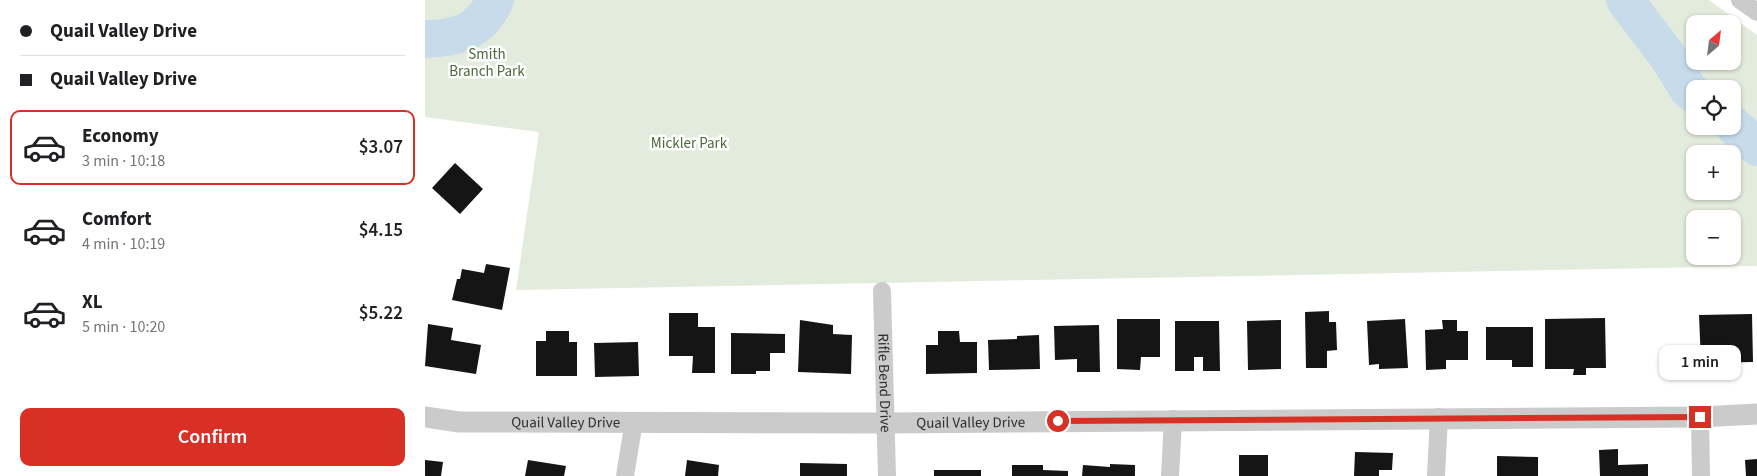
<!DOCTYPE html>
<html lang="en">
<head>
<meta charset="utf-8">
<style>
  body { margin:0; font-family:"Source Sans 3",sans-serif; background:#f2f2f2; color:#202124; height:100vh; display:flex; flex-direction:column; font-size:19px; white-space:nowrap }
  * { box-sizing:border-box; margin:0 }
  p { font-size:16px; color:#757577 }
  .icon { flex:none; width:28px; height:28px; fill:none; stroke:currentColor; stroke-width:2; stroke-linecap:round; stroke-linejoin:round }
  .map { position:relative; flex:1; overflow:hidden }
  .sheet { display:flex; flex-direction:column; background:#fff; width:425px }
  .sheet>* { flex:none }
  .guide { display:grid; align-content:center; height:110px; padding:0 20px; background:#fff }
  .needle { width:32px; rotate:28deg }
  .buttons { position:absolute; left:1261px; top:15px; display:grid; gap:10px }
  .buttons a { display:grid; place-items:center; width:55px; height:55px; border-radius:10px; background:#fff; box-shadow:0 1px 4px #0004; font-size:25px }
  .end { position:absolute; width:22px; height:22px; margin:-11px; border:6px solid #d93025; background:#fff; box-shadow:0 0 0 2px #fff }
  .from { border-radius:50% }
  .bubble { position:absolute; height:35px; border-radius:10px; background:#fff; box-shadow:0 1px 4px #0004; font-size:16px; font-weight:600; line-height:35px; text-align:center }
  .guide b { display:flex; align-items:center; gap:18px; height:48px; font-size:19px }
  .guide b+b { border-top:1px solid #e0e0e0 }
  .guide i { width:12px; height:12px; background:#202124 }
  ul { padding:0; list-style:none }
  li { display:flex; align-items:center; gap:15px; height:75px; margin:0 10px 8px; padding:0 10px; border:2px solid transparent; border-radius:10px }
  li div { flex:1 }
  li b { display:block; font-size:19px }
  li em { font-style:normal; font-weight:600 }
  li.on { border-color:#d93025 }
  li>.icon { width:45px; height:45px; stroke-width:1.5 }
  .button { display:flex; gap:10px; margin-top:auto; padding:10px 20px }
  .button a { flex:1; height:58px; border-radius:10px; background:#d93025; color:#fff; font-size:20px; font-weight:600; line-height:58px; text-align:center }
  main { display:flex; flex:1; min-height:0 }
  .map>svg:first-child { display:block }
</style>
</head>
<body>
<main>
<section class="sheet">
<div class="guide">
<b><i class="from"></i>Quail Valley Drive</b>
<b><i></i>Quail Valley Drive</b>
</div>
<ul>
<li class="on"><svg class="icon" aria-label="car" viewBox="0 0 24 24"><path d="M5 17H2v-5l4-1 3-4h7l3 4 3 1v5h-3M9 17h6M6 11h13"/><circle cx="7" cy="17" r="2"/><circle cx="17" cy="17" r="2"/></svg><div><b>Economy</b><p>3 min · 10:18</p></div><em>$3.07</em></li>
<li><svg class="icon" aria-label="car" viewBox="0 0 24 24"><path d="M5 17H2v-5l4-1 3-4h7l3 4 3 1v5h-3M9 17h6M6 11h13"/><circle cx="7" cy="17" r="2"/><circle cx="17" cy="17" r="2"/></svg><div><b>Comfort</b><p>4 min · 10:19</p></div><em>$4.15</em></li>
<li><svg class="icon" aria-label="car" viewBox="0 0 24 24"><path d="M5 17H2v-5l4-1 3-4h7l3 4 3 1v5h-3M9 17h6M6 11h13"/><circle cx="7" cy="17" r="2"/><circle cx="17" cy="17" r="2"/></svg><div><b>XL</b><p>5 min · 10:20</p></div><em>$5.22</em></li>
</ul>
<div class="button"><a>Confirm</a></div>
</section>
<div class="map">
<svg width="1332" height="476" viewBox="0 0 1332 476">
  <rect width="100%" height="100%" fill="#fff"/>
  <path fill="#e3ebdc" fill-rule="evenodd" d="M0,0H1284L1332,35V266L91,290L114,132L0,117ZM1270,24H1308V61H1270ZM1270,89H1308V126H1270ZM1270,154H1308V191H1270ZM1270,219H1308V256H1270Z"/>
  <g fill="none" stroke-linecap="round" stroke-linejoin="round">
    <path stroke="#c8dbeb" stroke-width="38" d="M1200,0L1244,58L1263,89L1270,95
      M0,39C32,39 56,31 70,0
      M1308,125L1332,147"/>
  </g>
  <path fill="#151515" d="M30,163L58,189L35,214L7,188Z
    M61,264L85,268L77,310L27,300L32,279H35L37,269L59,273Z
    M904,311V322H911L912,350L902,351V368H881L880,312Z
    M244,313H273V327H290V373H267L268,356H244Z
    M1327,314L1328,362L1276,363L1274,315Z
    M1180,318L1181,368H1161V375H1148L1149,369H1120V319Z
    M692,319H735V357H716L715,370L692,369Z
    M980,319L983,368L954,369V364L944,365L942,321Z
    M375,320L408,325V334L427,335L426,374L373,372Z
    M856,320V369L823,370L822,321Z
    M1017,320H1032V331H1043V360H1021V369L1001,370L1000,330L1018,329Z
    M750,321H794L795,371H778V357H769V371H750Z
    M3,324L28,328L26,340L56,345L51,374L0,366Z
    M674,325L675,372H652V359L630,360L629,326Z
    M1061,327H1108V367H1087V360H1061Z
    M121,331H144V342H152V376H111V341H121Z
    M513,331H534L535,342H552V373L501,374V345H513Z
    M306,333L360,334V353H345V371H331V374H306Z
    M614,335L615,369L564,370L563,340L592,339V336Z
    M213,342L214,376L170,377L169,343Z
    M1193,449V465L1223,464V476H1175L1174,450Z
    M930,452L968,453L967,470H954V476H929Z
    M814,455H843V476H814Z
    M1072,456L1113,457V476H1072Z
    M1332,459V476H1321L1320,460Z
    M0,460L18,462L16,476H0Z
    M103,460L141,466L139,476H100Z
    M262,460L294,465L293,476H260Z
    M375,463L422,464V476H375Z
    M685,464L710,465V476H657L658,465L685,467Z
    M587,465H618V470L643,471V476H587Z
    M509,470H556V476H509Z"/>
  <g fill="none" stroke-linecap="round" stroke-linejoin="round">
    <g stroke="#cbcbcb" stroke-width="18">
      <path d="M1315,0L1332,12"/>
      <path id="s1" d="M457,291L462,476"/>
      <path d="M1275,417L1276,476"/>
      <path d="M200,476L209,421"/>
      <path d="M745,476L748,419"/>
      <path d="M1011,476L1014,417"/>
    </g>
    <path stroke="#cbcbcb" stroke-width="21" id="s2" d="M0,417L34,422L460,423L1275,417L1332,414"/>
  </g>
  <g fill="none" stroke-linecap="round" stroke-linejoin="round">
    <path stroke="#d93025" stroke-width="6" d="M633,421L1275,417"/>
  </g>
  <g text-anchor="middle" stroke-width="5" stroke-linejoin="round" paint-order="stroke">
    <g font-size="15" fill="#4d6a3b" stroke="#fff">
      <text x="62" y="59">Smith<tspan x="62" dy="17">Branch Park</tspan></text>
      <text x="264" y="148">Mickler Park</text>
    </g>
    <g font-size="15" fill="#2e2e2e" stroke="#fff">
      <text dy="5" stroke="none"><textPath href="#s1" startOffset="92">Rifle Bend Drive</textPath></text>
      <text dy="5" stroke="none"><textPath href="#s2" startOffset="141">Quail Valley Drive</textPath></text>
      <text dy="5" stroke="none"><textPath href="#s2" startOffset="546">Quail Valley Drive</textPath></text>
    </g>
  </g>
</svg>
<div class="buttons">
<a><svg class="needle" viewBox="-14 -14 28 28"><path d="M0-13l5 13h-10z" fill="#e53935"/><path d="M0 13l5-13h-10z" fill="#757577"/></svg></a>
<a><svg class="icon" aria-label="locate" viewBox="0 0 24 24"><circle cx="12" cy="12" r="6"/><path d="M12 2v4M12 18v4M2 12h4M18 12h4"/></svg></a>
<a>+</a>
<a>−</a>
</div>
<i class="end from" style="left:633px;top:421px"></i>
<i class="end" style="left:1275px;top:417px"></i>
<div class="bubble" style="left:1234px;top:345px;width:82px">1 min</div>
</div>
</main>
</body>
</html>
